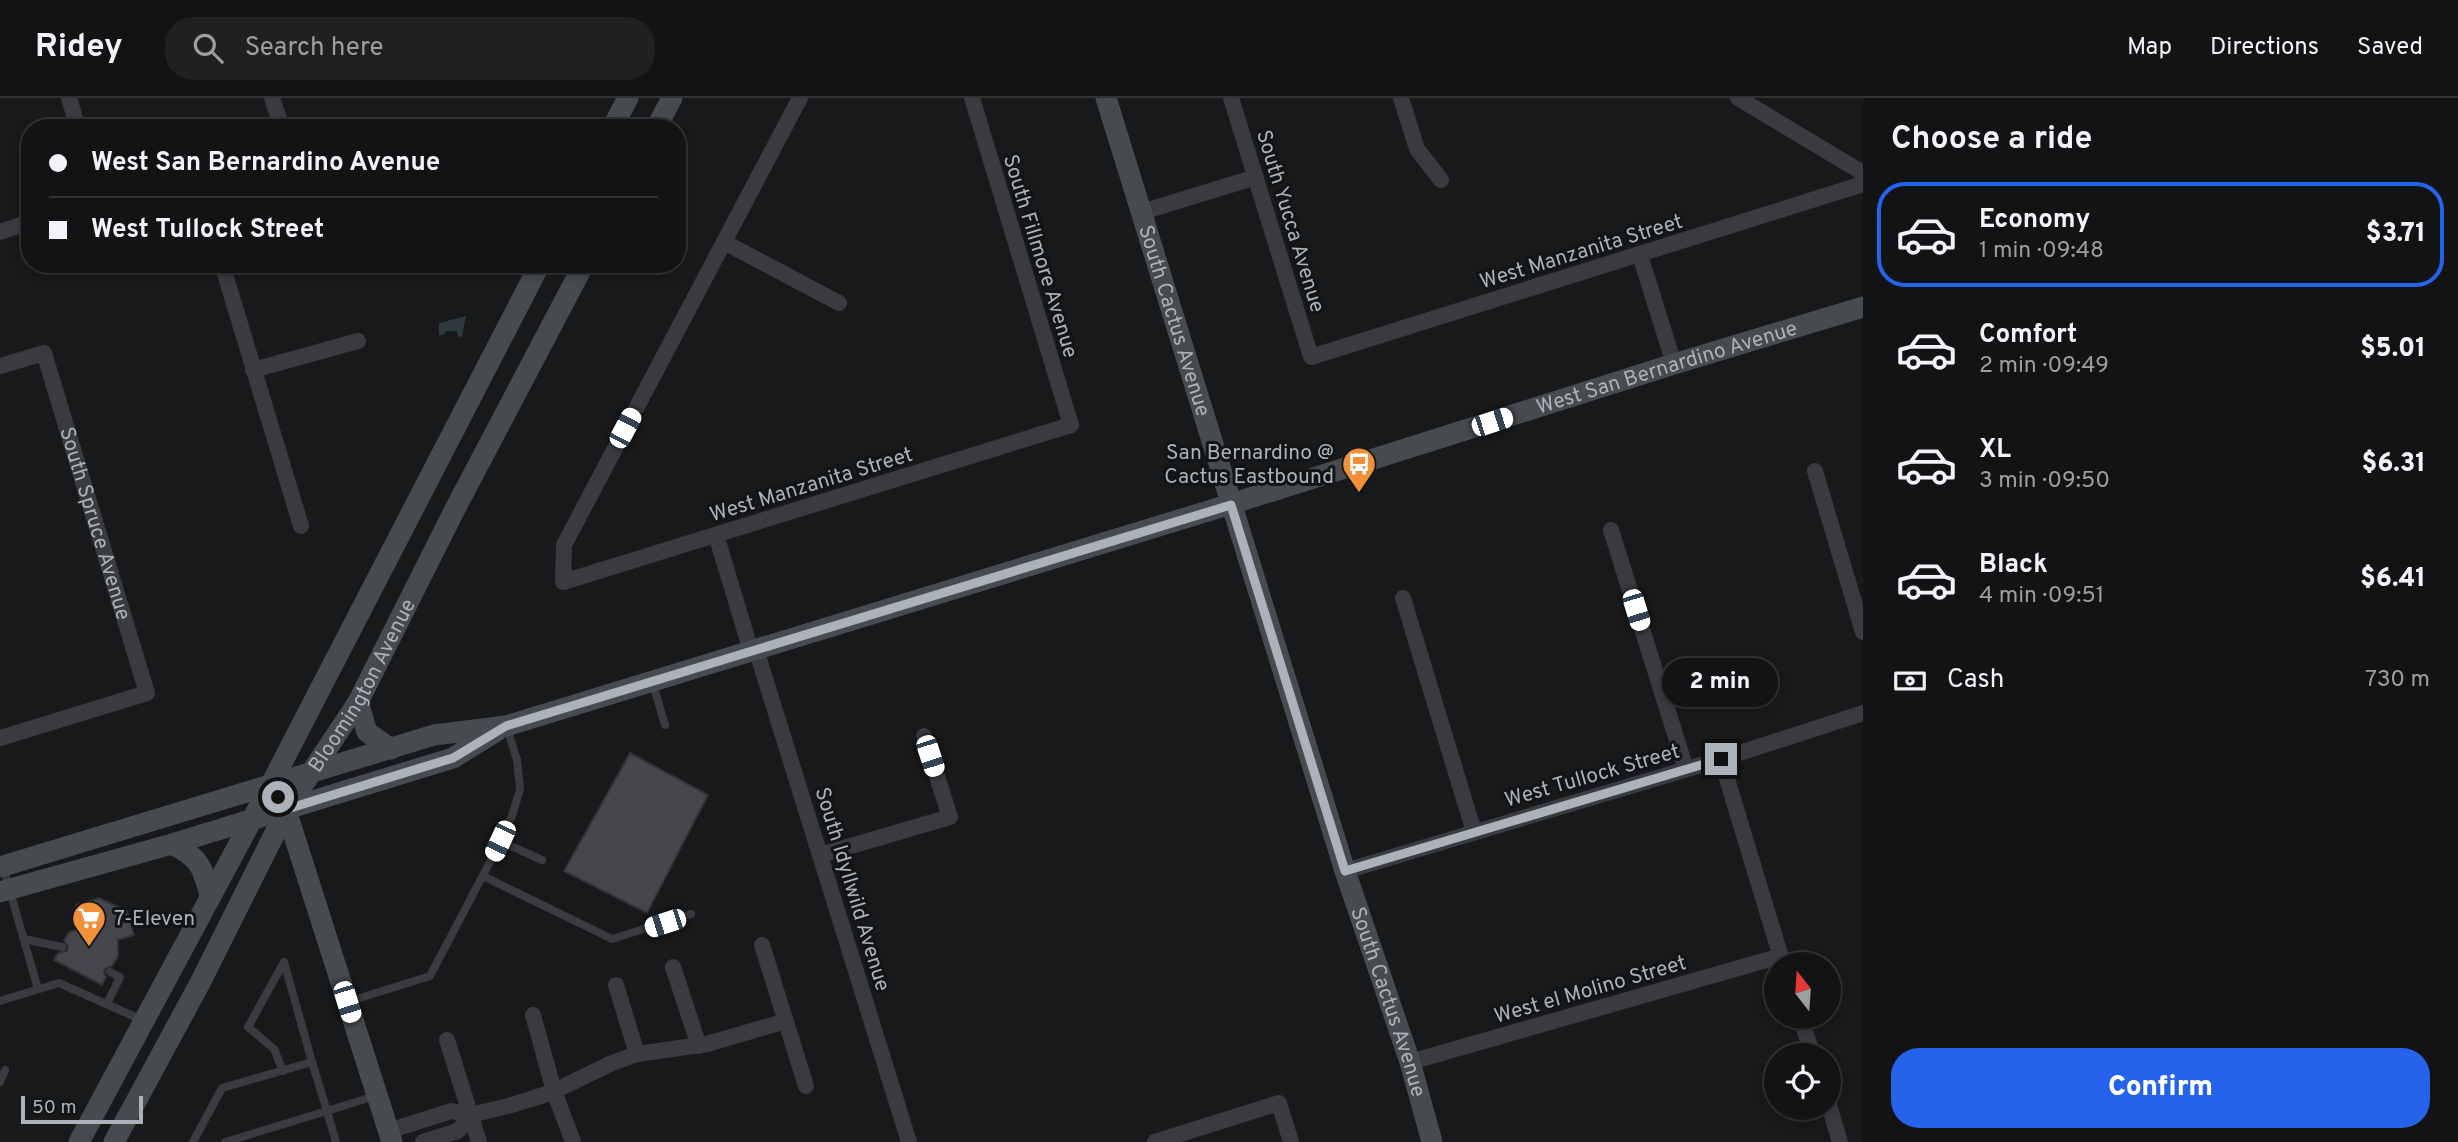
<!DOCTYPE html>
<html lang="en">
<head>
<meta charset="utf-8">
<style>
  body { margin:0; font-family:Overpass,sans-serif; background:#1f2022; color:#f1f3f6; height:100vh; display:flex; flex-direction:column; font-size:26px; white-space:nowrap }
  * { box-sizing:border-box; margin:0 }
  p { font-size:23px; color:#9c9ea0 }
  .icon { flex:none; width:38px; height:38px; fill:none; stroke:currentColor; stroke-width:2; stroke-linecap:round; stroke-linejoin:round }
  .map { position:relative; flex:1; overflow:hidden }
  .details { display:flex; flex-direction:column; background:#121314; width:595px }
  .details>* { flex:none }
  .hud { position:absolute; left:21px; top:21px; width:665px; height:154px; border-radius:28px; box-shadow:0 4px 10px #0003,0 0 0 2px #313234; display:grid; align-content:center; height:154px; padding:0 28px; background:#121314 }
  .needle { width:46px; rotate:343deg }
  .fabs { position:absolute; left:1764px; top:854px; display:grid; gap:14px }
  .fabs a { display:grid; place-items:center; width:77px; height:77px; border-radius:50%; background:#121314; box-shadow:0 4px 10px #0003,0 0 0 2px #313234; font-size:35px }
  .scale { position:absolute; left:21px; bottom:18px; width:122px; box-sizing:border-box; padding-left:7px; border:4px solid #abb2ba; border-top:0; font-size:19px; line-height:24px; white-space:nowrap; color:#abb2ba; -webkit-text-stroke:5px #131415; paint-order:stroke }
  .end { position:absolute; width:32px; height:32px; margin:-16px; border:9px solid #abb2ba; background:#111; box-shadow:0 0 0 4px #111 }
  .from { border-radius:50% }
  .bubble { position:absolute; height:49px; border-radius:24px; background:#121314; box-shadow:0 4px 10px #0003,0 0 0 2px #313234; font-size:23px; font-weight:800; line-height:49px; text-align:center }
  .car { position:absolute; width:21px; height:42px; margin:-21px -10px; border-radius:9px; box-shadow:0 0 5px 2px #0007; background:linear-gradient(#fff 24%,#345 0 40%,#fff 0 76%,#345 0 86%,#fff 0) }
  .hud b { display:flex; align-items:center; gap:24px; height:66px; font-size:26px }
  .hud b+b { border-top:2px solid #313234 }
  .hud i { width:18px; height:18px; background:#f1f3f6 }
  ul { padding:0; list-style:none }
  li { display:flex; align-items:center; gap:21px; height:105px; margin:0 14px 10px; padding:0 14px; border:4px solid transparent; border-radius:28px }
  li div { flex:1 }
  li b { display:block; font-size:26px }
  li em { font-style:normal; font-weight:800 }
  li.current { border-color:#2563eb }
  li>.icon { width:63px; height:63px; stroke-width:1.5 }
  h2 { padding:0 28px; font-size:32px; line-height:84px }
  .pay { display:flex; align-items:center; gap:18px; height:77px; padding:0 28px; font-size:26px }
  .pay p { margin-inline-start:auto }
  .cta { display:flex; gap:14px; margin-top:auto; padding:14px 28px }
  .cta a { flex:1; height:80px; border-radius:28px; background:#2563eb; color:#fff; font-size:28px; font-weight:800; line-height:80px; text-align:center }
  header { display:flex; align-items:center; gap:42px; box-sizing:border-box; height:98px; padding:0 35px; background:#121314; border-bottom:2px solid #313234 }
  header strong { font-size:33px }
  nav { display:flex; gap:38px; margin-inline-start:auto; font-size:24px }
  .search { width:490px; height:63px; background:#1f2022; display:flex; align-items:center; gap:18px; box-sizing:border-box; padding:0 24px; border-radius:28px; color:#9c9ea0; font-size:26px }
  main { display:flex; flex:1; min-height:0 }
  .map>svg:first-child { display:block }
</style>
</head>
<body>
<header>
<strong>Ridey</strong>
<div class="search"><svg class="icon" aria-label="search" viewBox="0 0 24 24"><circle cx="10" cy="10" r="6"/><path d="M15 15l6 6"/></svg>Search here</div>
<nav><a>Map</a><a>Directions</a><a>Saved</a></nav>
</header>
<main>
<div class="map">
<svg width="1863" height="1044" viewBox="0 0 1863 1044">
  <rect width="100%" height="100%" fill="#18191a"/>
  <path fill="#2e3a3e" d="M466,218L462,238L458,239L457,233H446L444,237H439V225Z"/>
  <path fill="#45474a" stroke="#323336" stroke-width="2" d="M630,655L708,697L647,815L564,773Z
    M99,800L127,813L134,837L118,842V858L112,868L105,871L104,875L106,879L102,887L54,862L58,855L67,853L68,848L64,843L69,834L84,830L76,807Z"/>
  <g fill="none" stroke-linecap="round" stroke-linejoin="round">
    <path stroke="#393b3f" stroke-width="8" d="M653,586L665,627
      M500,743L542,762
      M3,769L38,891
      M483,778L612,841L691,816
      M24,841L62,849
      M0,903L59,885L142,922
      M347,904L430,878L492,760L512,718L520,691L517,662L507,630
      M107,906L120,879L110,874
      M283,973L274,951L248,929L284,864L312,964
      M0,984L5,972
      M193,1044L222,990L312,964L327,1013L375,998
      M225,1044L327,1013L336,1044"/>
    <g stroke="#393b3f" stroke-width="16">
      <path d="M69,0L78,30"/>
      <path d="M272,0L282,30"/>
      <path d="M800,0L564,447L563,484L1071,327L972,0"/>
      <path d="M1231,0L1311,259L1863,86"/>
      <path d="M1401,0L1417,51L1441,82"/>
      <path d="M1738,0L1863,75"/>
      <path d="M1142,114L1256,79"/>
      <path d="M0,134L30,124"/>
      <path d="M724,144L839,205"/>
      <path d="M1640,157L1674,266"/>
      <path d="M222,166L301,428"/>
      <path id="s1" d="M0,268L44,255L147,595L0,640"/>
      <path d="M253,272L358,243"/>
      <path d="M1815,373L1863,534"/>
      <path d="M1611,432L1686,671"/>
      <path d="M716,437L751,553"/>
      <path d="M1403,500L1474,734"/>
      <path d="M756,551L909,1044"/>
      <path d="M1721,661L1783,866"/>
      <path d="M820,757L950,719L924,638"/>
      <path d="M1345,773L1721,661L1863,615"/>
      <path d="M762,847L806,988"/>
      <path d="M673,869L699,948"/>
      <path d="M616,887L637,956"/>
      <path d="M533,917L554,993L573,1044"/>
      <path d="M1800,919L1813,957"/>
      <path d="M447,942L479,1044"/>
      <path d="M1410,964L1781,858"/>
      <path d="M1829,1007L1840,1044"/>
      <path d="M388,1033L451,1013L471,1017L508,1008L550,995L612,965L637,956L707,946L786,923"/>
      <path d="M423,1044L458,1033L471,1017"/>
      <path d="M1155,1044L1279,1005L1291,1044"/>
    </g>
    <g stroke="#474b4f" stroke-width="21">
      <path id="s2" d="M1106,0L1345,773L1410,964L1432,1044"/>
      <path d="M612,30L628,0"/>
      <path d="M656,30L672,0"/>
      <path d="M358,604L367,634L391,651"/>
      <path d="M284,706L392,1044"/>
      <path d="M172,746C200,760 202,768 210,797"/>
      <path id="s3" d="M0,769L434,637L506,628L1231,406L1674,266L1863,209"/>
      <path d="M0,794L172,746L453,660L498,632"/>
      <path d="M79,1044L270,688L540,166"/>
      <path id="s4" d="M114,1044L200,885L287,711L358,604L454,413L584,166"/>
    </g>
  </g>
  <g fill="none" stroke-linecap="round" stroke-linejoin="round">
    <path stroke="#abb2ba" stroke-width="9" d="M278,699L287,711L453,660L506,628L1231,407L1345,773L1721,661"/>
  </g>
  <defs>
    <g id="bus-pin" transform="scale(1.75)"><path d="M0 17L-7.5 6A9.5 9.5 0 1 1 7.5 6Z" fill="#f0913a" stroke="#131415"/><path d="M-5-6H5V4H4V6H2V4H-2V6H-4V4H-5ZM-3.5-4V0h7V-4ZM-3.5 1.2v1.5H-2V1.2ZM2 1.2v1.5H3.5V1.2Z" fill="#fff"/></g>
    <g id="supermarket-pin" transform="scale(1.75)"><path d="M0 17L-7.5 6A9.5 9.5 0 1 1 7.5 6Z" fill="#f0913a" stroke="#131415"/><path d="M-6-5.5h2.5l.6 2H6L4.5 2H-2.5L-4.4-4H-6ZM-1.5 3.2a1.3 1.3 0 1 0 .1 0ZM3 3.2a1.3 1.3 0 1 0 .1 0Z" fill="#fff"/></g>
  </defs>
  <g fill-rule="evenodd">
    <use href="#bus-pin" x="1359" y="366"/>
    <use href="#supermarket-pin" x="89" y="820"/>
  </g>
  <g text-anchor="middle" stroke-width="6" stroke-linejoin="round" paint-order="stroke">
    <g font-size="21" fill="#abb2ba" stroke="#131415">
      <text transform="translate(1291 123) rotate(73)" y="7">South Yucca Avenue</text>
      <text transform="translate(1581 153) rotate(-17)" y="7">West Manzanita Street</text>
      <text transform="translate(1041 158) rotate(73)" y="7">South Fillmore Avenue</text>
      <text dy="7" stroke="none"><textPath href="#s2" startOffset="233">South Cactus Avenue</textPath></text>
      <text dy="7" stroke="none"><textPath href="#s3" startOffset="1741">West San Bernardino Avenue</textPath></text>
      <text transform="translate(811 386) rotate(-17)" y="7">West Manzanita Street</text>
      <text dy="7" stroke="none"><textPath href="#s1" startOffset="224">South Spruce Avenue</textPath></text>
      <text dy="7" stroke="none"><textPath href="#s4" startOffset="520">Bloomington Avenue</textPath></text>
      <text transform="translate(1592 677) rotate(-16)" y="7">West Tullock Street</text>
      <text transform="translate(853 791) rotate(73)" y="7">South Idyllwild Avenue</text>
      <text transform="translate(1590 891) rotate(-16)" y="7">West el Molino Street</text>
      <text dy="7" stroke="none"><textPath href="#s2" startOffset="947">South Cactus Avenue</textPath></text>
    </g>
    <g font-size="21" fill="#abb2ba" stroke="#131415" text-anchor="end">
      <text x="1334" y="361">San Bernardino @<tspan x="1334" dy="24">Cactus Eastbound</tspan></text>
      <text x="114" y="827" text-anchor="start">7-Eleven</text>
    </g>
  </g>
</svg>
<div class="fabs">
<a><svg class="needle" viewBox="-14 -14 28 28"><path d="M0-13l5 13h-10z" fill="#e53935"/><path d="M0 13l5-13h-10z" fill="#9c9ea0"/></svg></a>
<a><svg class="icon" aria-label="locate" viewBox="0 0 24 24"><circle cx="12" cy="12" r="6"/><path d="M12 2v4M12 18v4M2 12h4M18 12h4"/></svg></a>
</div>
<div class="scale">50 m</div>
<i class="end from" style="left:278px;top:699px"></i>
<i class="end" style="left:1721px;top:661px"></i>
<div class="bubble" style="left:1662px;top:560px;width:116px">2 min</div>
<i class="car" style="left:1492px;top:324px;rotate:72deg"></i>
<i class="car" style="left:625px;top:330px;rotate:28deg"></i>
<i class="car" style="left:1636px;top:512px;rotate:163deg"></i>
<i class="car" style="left:930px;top:658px;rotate:162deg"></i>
<i class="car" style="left:500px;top:743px;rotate:205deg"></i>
<i class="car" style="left:665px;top:825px;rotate:252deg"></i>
<i class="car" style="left:347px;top:904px;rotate:163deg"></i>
<div class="hud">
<b><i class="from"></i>West San Bernardino Avenue</b>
<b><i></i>West Tullock Street</b>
</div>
</div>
<section class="details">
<h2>Choose a ride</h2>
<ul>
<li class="current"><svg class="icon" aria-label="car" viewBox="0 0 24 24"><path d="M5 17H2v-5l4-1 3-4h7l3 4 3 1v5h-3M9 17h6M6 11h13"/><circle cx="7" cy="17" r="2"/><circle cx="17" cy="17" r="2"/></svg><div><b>Economy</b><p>1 min · 09:48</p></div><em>$3.71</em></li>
<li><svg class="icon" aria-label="car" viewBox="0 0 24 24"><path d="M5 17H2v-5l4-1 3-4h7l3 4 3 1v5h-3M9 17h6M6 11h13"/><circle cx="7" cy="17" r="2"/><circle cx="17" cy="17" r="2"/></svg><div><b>Comfort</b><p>2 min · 09:49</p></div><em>$5.01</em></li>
<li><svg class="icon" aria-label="car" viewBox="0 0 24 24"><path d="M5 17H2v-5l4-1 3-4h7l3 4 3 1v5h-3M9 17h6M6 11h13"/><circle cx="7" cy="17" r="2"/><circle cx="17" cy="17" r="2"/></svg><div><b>XL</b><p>3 min · 09:50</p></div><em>$6.31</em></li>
<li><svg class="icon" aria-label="car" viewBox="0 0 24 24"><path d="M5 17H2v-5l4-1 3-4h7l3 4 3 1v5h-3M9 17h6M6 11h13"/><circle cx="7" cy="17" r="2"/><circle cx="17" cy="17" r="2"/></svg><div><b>Black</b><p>4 min · 09:51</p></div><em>$6.41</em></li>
</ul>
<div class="pay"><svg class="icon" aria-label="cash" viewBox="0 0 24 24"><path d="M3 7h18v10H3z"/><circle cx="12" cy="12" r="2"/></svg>Cash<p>730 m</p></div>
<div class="cta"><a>Confirm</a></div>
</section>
</main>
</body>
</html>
